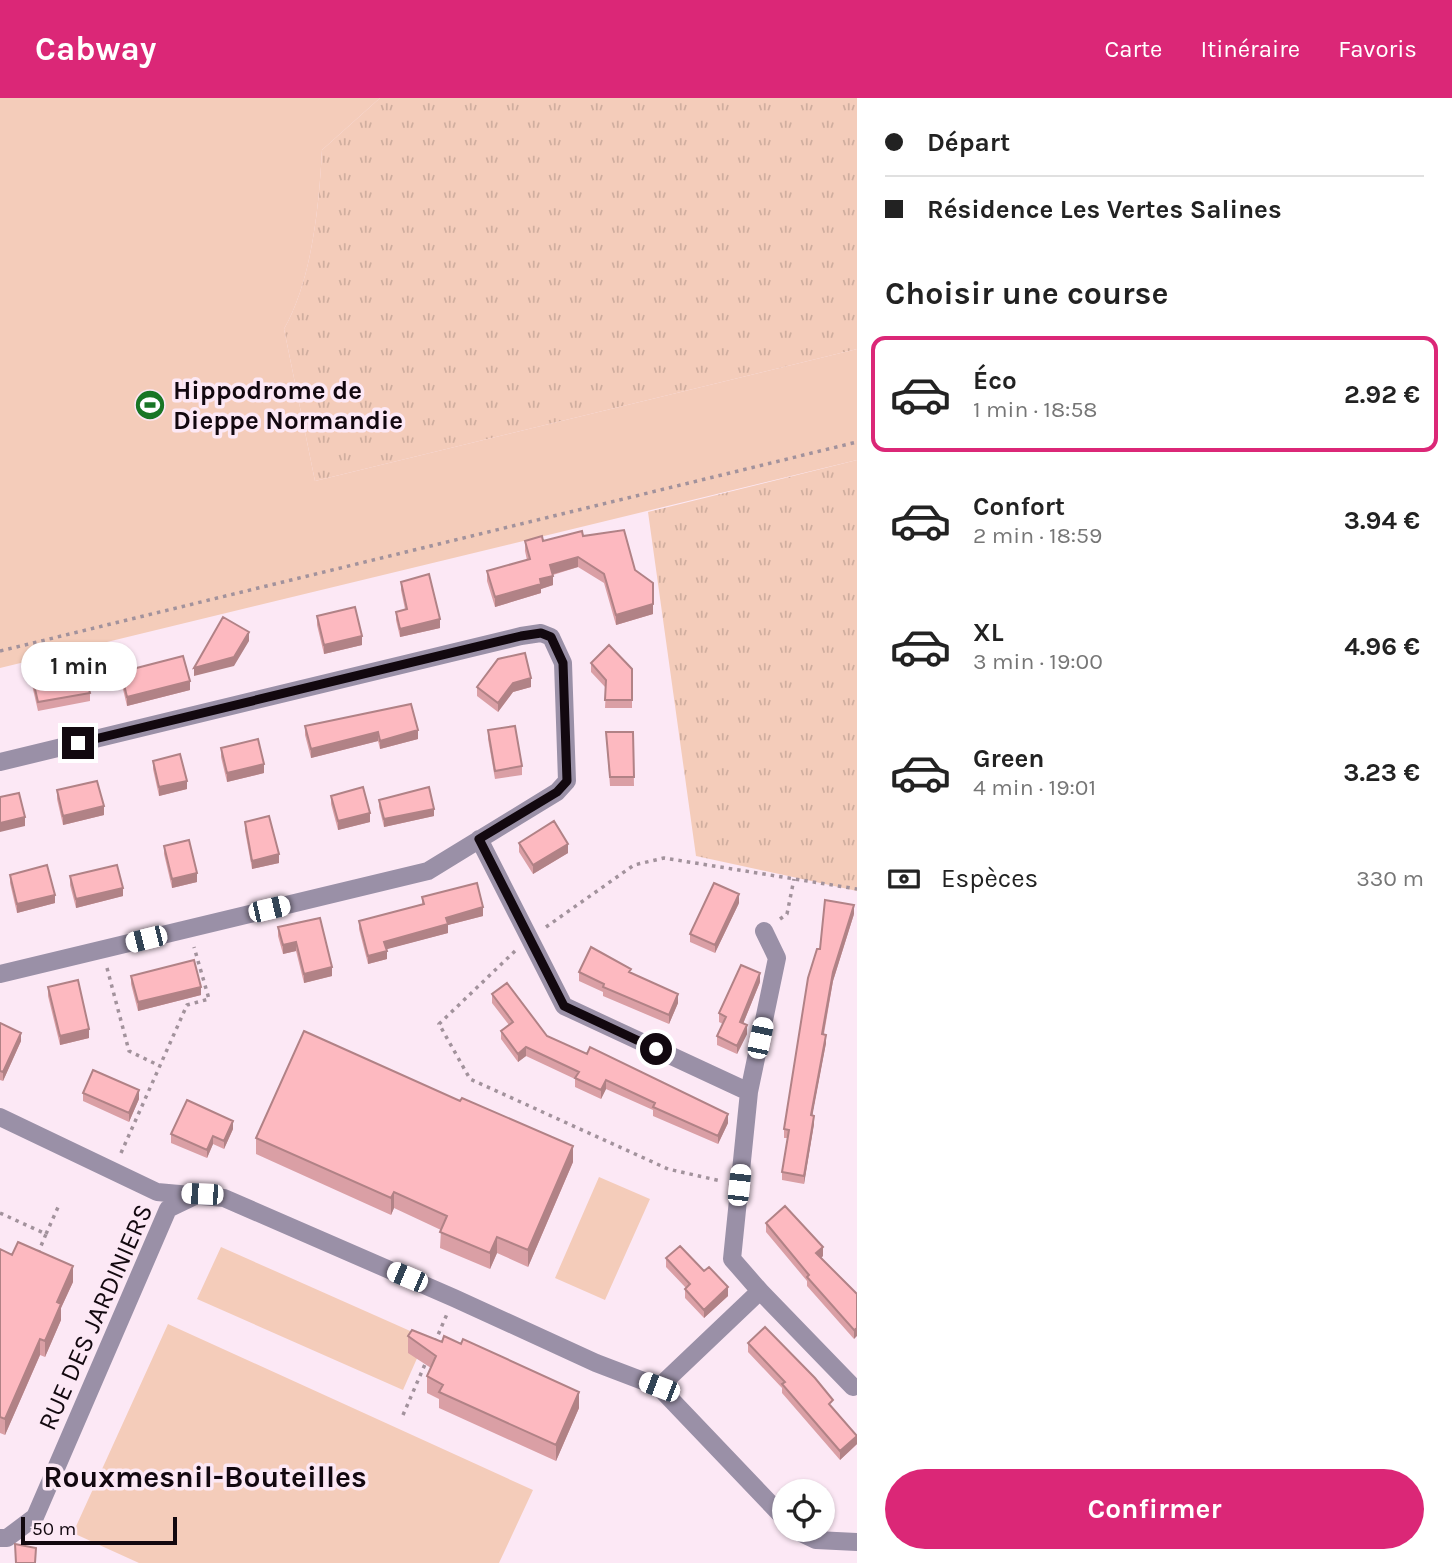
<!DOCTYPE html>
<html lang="fr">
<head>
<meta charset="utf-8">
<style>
  body { margin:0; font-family:Karla,sans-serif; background:#f2f2f2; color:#222; height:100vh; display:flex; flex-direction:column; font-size:26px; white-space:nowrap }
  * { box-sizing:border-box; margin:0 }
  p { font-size:23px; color:#767676 }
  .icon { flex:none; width:38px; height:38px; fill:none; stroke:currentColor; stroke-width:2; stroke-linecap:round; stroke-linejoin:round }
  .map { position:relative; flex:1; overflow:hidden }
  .panel { display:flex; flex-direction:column; background:#fff; width:595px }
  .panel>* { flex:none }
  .hud { display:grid; align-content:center; height:154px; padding:0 28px; background:#fff }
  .tools { position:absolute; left:772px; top:1381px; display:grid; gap:14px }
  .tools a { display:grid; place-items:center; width:63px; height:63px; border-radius:50%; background:#fff; box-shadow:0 2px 5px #0004; font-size:35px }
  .scale { position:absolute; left:21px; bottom:18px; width:156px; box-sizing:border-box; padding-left:7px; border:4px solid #12080f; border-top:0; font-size:19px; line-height:24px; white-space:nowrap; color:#12080f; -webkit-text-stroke:5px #fce8f5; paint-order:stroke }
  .end { position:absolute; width:32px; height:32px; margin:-16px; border:9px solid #12080f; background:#fff; box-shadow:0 0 0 4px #fff }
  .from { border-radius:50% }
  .bubble { position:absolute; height:49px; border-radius:24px; background:#fff; box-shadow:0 2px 5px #0004; font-size:23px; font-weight:700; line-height:49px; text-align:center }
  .car { position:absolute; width:21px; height:42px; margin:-21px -10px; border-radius:9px; box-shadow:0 0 5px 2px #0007; background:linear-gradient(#fff 24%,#345 0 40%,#fff 0 76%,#345 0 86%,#fff 0) }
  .hud b { display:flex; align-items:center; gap:24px; height:66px; font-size:26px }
  .hud b+b { border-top:2px solid #e0e0e0 }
  .hud i { width:18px; height:18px; background:#222 }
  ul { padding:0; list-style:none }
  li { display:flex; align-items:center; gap:21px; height:116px; margin:0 14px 10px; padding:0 14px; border:4px solid transparent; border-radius:14px }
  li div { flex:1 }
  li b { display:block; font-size:26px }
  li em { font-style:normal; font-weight:700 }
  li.active { border-color:#db2777 }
  li>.icon { width:63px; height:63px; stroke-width:1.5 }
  h2 { padding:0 28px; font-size:32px; line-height:84px }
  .pay { display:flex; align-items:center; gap:18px; height:77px; padding:0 28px; font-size:26px }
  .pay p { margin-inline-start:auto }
  .action { display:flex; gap:14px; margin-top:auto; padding:14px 28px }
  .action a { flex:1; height:80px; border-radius:42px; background:#db2777; color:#fff; font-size:28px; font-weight:700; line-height:80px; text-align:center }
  header { display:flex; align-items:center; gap:42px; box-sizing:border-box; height:98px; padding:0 35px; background:#db2777; color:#fff }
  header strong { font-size:33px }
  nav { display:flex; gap:38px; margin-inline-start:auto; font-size:24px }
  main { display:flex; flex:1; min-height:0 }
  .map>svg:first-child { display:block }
</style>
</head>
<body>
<header>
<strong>Cabway</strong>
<nav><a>Carte</a><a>Itinéraire</a><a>Favoris</a></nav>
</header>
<main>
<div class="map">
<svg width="857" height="1465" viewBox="0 0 857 1465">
  <defs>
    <pattern id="grass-tufts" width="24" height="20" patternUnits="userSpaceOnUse" patternTransform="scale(1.75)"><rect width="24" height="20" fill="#f4ccba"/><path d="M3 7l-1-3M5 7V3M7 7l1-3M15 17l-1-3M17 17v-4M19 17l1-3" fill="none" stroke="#d0ae9f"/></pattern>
  </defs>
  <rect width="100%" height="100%" fill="#fce8f5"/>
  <path fill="url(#grass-tufts)" d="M380,0H857V251L315,383L284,231C312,182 319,108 322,52Z
    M857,362V793L696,758L648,414Z"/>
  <path fill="#f4ccba" d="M0,0H380L322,52C319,108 312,182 284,231L315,383L857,251V362L0,570Z
    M599,1079L650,1101L605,1202L555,1180Z
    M221,1149L426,1240L403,1292L197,1201Z
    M168,1226L533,1392L499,1465H139L73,1435Z"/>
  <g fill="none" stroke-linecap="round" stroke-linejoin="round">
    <path stroke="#a2929c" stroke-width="3.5" stroke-dasharray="3.5 5" stroke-linecap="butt" d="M0,553L857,344
      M780,821L787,816L794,781
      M546,829L634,767L664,760L857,791
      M515,853L439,926L470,981L668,1071L721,1083
      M107,870L129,953L160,968
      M121,1055L187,907L209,901L194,849
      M0,1115L46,1136L38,1155
      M46,1136L59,1107
      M435,1244L447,1216
      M403,1317L426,1264"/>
    <path stroke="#9a90a7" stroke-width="18" d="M0,664L521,538L541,535L551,539L563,565L567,683L557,694L428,773L0,876
      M479,741L564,908L749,994
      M0,1019L157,1094L224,1100L454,1200L596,1265L659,1289L784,1420
      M760,1193L853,1289
      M659,1289L760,1193L732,1161L749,994L777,860L764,833
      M795,1432L816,1442L857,1444
      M0,1440H7L35,1419L168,1111L195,1098"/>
  </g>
  <path fill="#da9fa5" d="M583,438L653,485V516L616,527L604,485L578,469L553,477V487L541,491V495L495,509L487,483V473L527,462L525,453V443H543Z
    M401,484L440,530L400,539L396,522V514L405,511L401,492Z
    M317,518L362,547L324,556L317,527Z
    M591,565L632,571V610H605L606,590L591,574Z
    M121,574L190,592L127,608L121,583Z
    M32,578L90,595V603L38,613L32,587Z
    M477,589H531L513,594L498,614L477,598Z
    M411,606L418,641L380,651L378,643L311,660L305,637V628Z
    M488,632L522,668V677L495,681L488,641Z
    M606,634H633L634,688H610Z
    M221,650L264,675L227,684L221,659Z
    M153,663L187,691L159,698L153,671Z
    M57,692L104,717L63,727L57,701Z
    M331,698L370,724L338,732L331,706Z
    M379,702L434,718L384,729L379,709Z
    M245,724L279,765L252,771L245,733Z
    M519,745L568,755L533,776L519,754Z
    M164,748L197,784L172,790L164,756Z
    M10,777L55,805L17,815L10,785Z
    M70,778L123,798L76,810L70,787Z
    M422,799L483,818L448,827V835L386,851L387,861L368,866L359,831V823L422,807Z
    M739,805L715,855L690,844V836Z
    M854,816L833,883L824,936L826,945L812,1017L814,1026L804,1086L782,1082V1074L788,1040H784V1031L820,851Z
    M278,829L332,878L304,885L296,853L283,856L278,838Z
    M579,874L631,875L678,905L669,926L603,898V894L579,883Z
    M131,878L201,897L138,913L131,886Z
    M760,884L743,926L747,936L737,956L717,947V938L723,926L719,924V915Z
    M48,889L89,940L60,947L48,898Z
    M492,896L547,938L728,1025L718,1046L653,1018V1012L606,991L601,1001L575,989V981L526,958L518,964L501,941V933L509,927L492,905Z
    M0,925L21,943L3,983L0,982Z
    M83,995L139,1001L129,1024L83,1003Z
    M233,1031L224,1051L213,1046L207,1060L171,1045V1036Z
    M256,1040L573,1064L528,1169L497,1155L490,1171L440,1150L441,1132L394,1110L391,1117L256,1056Z
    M766,1125L823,1158L821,1160L857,1196L854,1241L807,1188V1183L766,1134Z
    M0,1151L73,1184L61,1210V1222L45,1259L40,1257L5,1337L0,1335Z
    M666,1160L704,1173L728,1198L704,1220L685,1200V1191L686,1190L666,1169Z
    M408,1238L579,1310L556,1363L439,1310V1301L427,1295V1278L431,1270L408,1255Z
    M748,1245L833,1311L857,1346L840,1362L782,1295V1290L748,1254Z"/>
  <path fill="#b18286" d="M578,459V469L550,477V467Z
    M553,478V487L541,491V495L495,509V499L540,481Z
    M653,506V516L616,527V517Z
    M440,521V530L400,539V531Z
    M249,534V543L234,568L194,578V570Z
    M362,538V547L324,556V547Z
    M531,580V589L513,594L498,614V605L513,585Z
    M190,583V592L127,608V599Z
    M418,632V641L380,651V643Z
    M378,634V643L311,660V651Z
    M264,666V675L227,684V675Z
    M187,683V691L159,698V689Z
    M104,708V717L63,727V718Z
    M434,711V718L384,729V721Z
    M370,715V724L338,732V723Z
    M25,719V728L0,734V725Z
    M568,746V755L533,776V767Z
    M279,756V765L252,771V763Z
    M197,775V784L172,790V781Z
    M123,790V798L76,810V801Z
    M739,796V805L715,855V847Z
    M55,797V805L17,815V806Z
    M854,807V816L833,883L822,944V936L833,874Z
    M483,809V818L448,827V835L384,852V844L446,820Z
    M296,844V853L283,856V847Z
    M387,853V861L368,866V858Z
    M332,869V878L304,885V876Z
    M760,875V884L740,933V924Z
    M201,889V897L138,913V904Z
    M678,896V905L669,926V917Z
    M747,927V936L737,956V948Z
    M89,931V940L60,947V938Z
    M21,935V943L3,983V974Z
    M826,937V945L811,1025V1017Z
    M526,949V958L518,964V956Z
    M606,982V991L601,1001V992Z
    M139,992V1001L129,1024V1015Z
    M728,1016V1025L718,1046V1038Z
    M814,1018V1026L804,1086V1078Z
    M233,1023V1031L224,1051V1043Z
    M213,1038V1046L207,1060V1052Z
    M573,1048V1064L528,1169V1152Z
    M394,1094V1110L391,1117V1100Z
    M497,1139V1155L490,1171V1155Z
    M823,1149V1158L816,1164V1155Z
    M73,1168V1184L61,1210V1222L45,1259V1243L57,1204Z
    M728,1189V1198L704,1220V1212Z
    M857,1230V1238L854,1241V1232Z
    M40,1241V1257L5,1337V1321Z
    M579,1294V1310L556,1363V1347Z
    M857,1338V1346L840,1362V1353Z"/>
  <path fill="#fdb9c0" stroke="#b18286" stroke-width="2" d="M624,432L635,472L653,485V506L616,517L604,476L578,459L550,467L553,478L540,481L541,486L495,499L487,473L530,461L525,443L542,438L543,443L582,433L583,438Z
    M429,476L440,521L400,531L396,514L407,511L401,484Z
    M355,509L362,538L324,547L317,518Z
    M223,519L249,534L234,559L194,570Z
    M609,547L632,571V602H605L606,582L591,565Z
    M525,555L531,580L513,585L498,605L477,589L498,561Z
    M183,558L190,583L127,599L121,574Z
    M82,566L90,595L38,604L32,578Z
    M411,606L418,632L380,643L378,634L311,651L305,628Z
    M515,628L522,668L495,673L488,632Z
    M606,634H633L634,679H610Z
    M258,641L264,666L227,675L221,650Z
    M180,656L187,683L159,689L153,663Z
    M97,683L104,708L63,718L57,692Z
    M363,689L370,715L338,723L331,698Z
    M429,689L434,711L384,721L379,702Z
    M19,695L25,719L0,725V699Z
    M269,718L279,756L252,763L245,724Z
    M554,723L568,746L533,767L519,745Z
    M189,742L197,775L172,781L164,748Z
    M47,767L55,797L17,806L10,777Z
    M117,767L123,790L76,801L70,778Z
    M477,785L483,809L446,820L448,826L384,844L387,853L368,858L359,823L424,806L422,799Z
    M714,785L739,796L715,847L690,836Z
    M825,802L854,807L833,874L822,936L826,937L811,1017L814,1018L804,1078L782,1074L789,1032L784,1031L808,880L817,851H820Z
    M320,820L332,869L304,876L296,844L283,847L278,829Z
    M591,849L631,871L629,874L678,896L669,917L603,889L604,886L579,874Z
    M194,862L201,889L138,904L131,878Z
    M741,867L760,875L740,924L747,927L737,948L717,938L726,919L719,915Z
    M78,882L89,931L60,938L48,889Z
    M507,885L547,938L587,956L590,949L728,1016L718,1038L653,1009L655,1005L606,982L601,992L575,980L579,974L526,949L518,956L501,933L513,924L492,896Z
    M0,925L21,935L3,974L0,973Z
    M304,933L460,1003L462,1000L573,1048L528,1152L497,1139L490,1155L440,1134L447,1118L394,1094L391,1100L256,1040Z
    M93,972L139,992L129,1015L83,995Z
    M187,1002L233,1023L224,1043L213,1038L207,1052L171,1036Z
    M785,1108L823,1149L816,1155L857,1196V1230L854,1232L807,1179L809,1177L766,1125Z
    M18,1144L73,1168L57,1204L61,1206L45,1243L40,1241L5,1321L0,1319V1151L12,1157Z
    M680,1148L704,1173L709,1169L728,1189L704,1212L685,1191L690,1186L666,1160Z
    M765,1229L815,1280L833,1302L829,1306L857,1338L840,1353L782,1286L785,1284L748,1245Z
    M412,1232L442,1244L444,1238L461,1246L463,1241L579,1294L556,1347L439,1294L443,1287L427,1278L436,1258L408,1238Z
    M15,1446L36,1450L35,1465H16Z"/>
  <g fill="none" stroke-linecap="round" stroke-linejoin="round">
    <path stroke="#12080f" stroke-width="9" d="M78,645L521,538L541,535L551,539L563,565L567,683L557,694L479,741L564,908L656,951"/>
  </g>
  <defs>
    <g id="stadium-disc" transform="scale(1.575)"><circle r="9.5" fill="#187625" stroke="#fce8f5"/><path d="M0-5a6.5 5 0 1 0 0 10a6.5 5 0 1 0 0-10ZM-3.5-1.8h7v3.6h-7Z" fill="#fff"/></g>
  </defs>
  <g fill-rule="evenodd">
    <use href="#stadium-disc" x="150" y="307"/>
  </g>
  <g text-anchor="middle" stroke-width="7" stroke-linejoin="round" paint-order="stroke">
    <g font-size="26" font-weight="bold" fill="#12080f" stroke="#fce8f5" text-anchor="start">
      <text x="173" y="301">Hippodrome de<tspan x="173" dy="30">Dieppe Normandie</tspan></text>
    </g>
    <g font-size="26" fill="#12080f" stroke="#fce8f5">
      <text transform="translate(95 1219) rotate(-66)" y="9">RUE DES JARDINIERS</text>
    </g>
    <g font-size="30" font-weight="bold" fill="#12080f" stroke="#fce8f5">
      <text x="205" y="1389">Rouxmesnil-Bouteilles</text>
    </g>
  </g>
</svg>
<div class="tools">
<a><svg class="icon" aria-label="locate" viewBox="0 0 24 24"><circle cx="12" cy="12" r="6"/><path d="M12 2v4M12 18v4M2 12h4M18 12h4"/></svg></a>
</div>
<div class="scale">50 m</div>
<i class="end from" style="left:656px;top:951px"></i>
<i class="end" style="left:78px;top:645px"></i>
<div class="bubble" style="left:21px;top:544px;width:116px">1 min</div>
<i class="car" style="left:269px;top:811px;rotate:77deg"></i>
<i class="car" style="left:146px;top:841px;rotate:256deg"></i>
<i class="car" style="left:760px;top:940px;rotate:12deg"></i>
<i class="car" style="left:739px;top:1087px;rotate:6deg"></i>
<i class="car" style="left:202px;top:1096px;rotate:272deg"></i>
<i class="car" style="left:407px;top:1179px;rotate:293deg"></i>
<i class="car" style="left:659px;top:1289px;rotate:291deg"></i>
</div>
<section class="panel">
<div class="hud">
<b><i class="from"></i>Départ</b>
<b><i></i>Résidence Les Vertes Salines</b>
</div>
<h2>Choisir une course</h2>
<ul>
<li class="active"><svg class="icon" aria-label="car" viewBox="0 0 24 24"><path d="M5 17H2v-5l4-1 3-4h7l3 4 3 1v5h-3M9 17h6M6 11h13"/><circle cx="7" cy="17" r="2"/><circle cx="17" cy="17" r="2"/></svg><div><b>Éco</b><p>1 min · 18:58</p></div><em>2.92 €</em></li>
<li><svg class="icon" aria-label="car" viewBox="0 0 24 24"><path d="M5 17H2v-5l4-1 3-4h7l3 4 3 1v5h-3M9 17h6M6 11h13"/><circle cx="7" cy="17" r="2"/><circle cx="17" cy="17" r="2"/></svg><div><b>Confort</b><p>2 min · 18:59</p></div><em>3.94 €</em></li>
<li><svg class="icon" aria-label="car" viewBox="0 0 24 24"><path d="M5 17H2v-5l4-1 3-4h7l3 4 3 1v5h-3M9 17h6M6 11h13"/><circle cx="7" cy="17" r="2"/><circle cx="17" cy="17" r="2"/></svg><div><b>XL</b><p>3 min · 19:00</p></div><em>4.96 €</em></li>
<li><svg class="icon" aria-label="car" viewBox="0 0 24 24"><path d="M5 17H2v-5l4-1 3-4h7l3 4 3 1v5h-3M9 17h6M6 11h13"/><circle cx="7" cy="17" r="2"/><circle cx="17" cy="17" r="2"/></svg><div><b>Green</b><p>4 min · 19:01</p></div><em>3.23 €</em></li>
</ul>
<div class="pay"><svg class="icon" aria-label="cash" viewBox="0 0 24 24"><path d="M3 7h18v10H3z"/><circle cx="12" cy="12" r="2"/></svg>Espèces<p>330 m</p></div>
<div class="action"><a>Confirmer</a></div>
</section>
</main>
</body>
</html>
